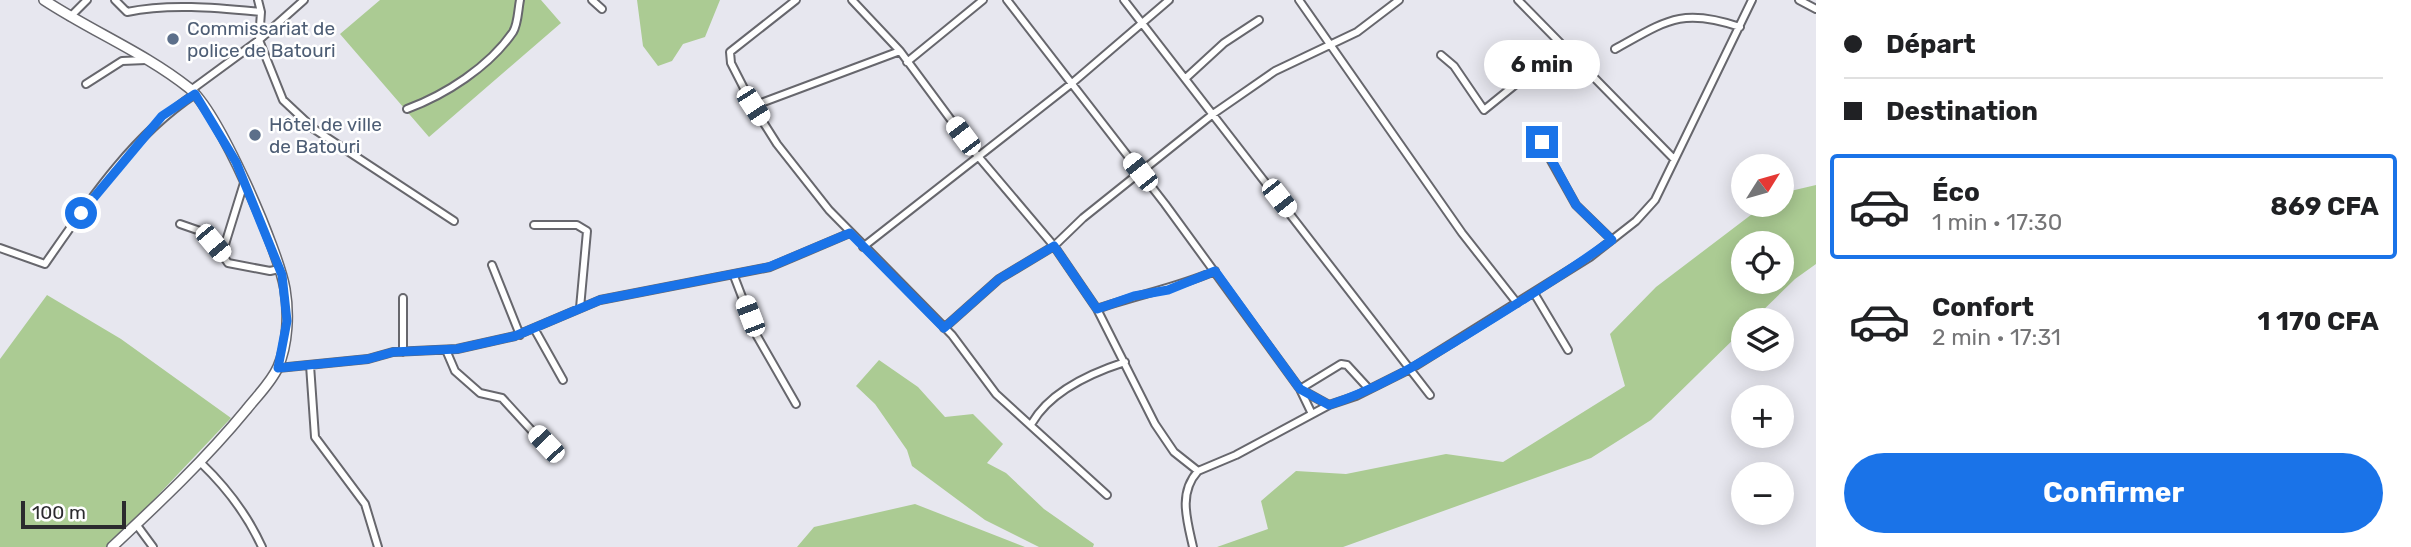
<!DOCTYPE html>
<html lang="fr">
<head>
<meta charset="utf-8">
<style>
  body { margin:0; font-family:Rubik,sans-serif; background:#f2f2f2; color:#202124; height:100vh; display:flex; flex-direction:column; font-size:26px; white-space:nowrap }
  * { box-sizing:border-box; margin:0 }
  p { font-size:23px; color:#757577 }
  .icon { flex:none; width:38px; height:38px; fill:none; stroke:currentColor; stroke-width:2; stroke-linecap:round; stroke-linejoin:round }
  .map { position:relative; flex:1; overflow:hidden }
  .details { display:flex; flex-direction:column; background:#fff; width:595px }
  .details>* { flex:none }
  .top-card { display:grid; align-content:center; height:154px; padding:0 28px; background:#fff }
  .needle { width:46px; rotate:53deg }
  .buttons { position:absolute; left:1731px; top:154px; display:grid; gap:14px }
  .buttons a { display:grid; place-items:center; width:63px; height:63px; border-radius:50%; background:#fff; box-shadow:0 4px 18px #0003; font-size:35px }
  .scale { position:absolute; left:21px; bottom:18px; width:105px; box-sizing:border-box; padding-left:7px; border:4px solid #2b2b2e; border-top:0; font-size:19px; line-height:24px; white-space:nowrap; color:#2b2b2e; -webkit-text-stroke:5px #fff; paint-order:stroke }
  .end { position:absolute; width:32px; height:32px; margin:-16px; border:9px solid #1a73e8; background:#fff; box-shadow:0 0 0 4px #fff }
  .from { border-radius:50% }
  .bubble { position:absolute; height:49px; border-radius:24px; background:#fff; box-shadow:0 4px 18px #0003; font-size:23px; font-weight:700; line-height:49px; text-align:center }
  .car { position:absolute; width:21px; height:42px; margin:-21px -10px; border-radius:9px; box-shadow:0 0 5px 2px #0007; background:linear-gradient(#fff 24%,#345 0 40%,#fff 0 76%,#345 0 86%,#fff 0) }
  .top-card b { display:flex; align-items:center; gap:24px; height:66px; font-size:26px }
  .top-card b+b { border-top:2px solid #e0e0e0 }
  .top-card i { width:18px; height:18px; background:#202124 }
  ul { padding:0; list-style:none }
  li { display:flex; align-items:center; gap:21px; height:105px; margin:0 14px 10px; padding:0 14px; border:4px solid transparent; border-radius:7px }
  li div { flex:1 }
  li b { display:block; font-size:26px }
  li em { font-style:normal; font-weight:700 }
  li.selected { border-color:#1a73e8 }
  li>.icon { width:63px; height:63px; stroke-width:1.5 }
  .button { display:flex; gap:14px; margin-top:auto; padding:14px 28px }
  .button a { flex:1; height:80px; border-radius:42px; background:#1a73e8; color:#fff; font-size:28px; font-weight:700; line-height:80px; text-align:center }
  main { display:flex; flex:1; min-height:0 }
  .map>svg:first-child { display:block }
</style>
</head>
<body>
<main>
<div class="map">
<svg width="1816" height="547" viewBox="0 0 1816 547">
  <rect width="100%" height="100%" fill="#e7e7ef"/>
  <path fill="#abcb93" fill-rule="evenodd" d="M380,0H541L561,23L429,137L340,34Z
    M637,0H720L705,37L683,44L672,61L658,66L643,46Z
    M1816,185V264L1795,279L1753,320H1743V330L1651,420L1591,458L1343,547H1217L1268,529L1261,501L1296,471L1346,474L1446,454L1503,462L1625,386L1610,334L1656,287L1764,205H1782V193ZM1782,243V282H1743V243Z
    M47,295L121,339L231,418L109,547H0V359Z
    M879,360L918,387L945,417L973,414L1003,444L987,463L1006,473L1044,509L1094,544L1093,547H1039L985,520L912,466L907,450L875,404L856,386Z
    M915,504L1025,547H797L814,527Z"/>
  <g fill="none" stroke-linecap="round" stroke-linejoin="round">
    <g stroke="#67676d" stroke-width="10">
      <path id="street" d="M115,0L127,12C170,3 218,8 261,12
        M258,0L261,12L259,40L283,100L314,129L454,221
        M592,0L602,9
        M796,0L730,52L731,63L753,106L777,144L829,210L952,335L996,394L1107,495
        M852,0L900,51L977,155L1054,246L1097,309L1155,424L1174,452L1198,471L1236,455L1329,405L1356,396L1412,368L1590,257L1636,221L1655,200L1752,0
        M1007,0L1165,204L1300,389L1329,405
        M1124,0L1430,395
        M1299,0L1462,233L1517,303
        M1518,0L1674,159
        M1799,0L1816,9
        M70,17L87,0
        M1615,49C1666,21 1681,7 1740,27
        M1441,55L1454,66L1484,110L1563,46
        M907,62L983,0
        M1187,77L1224,43L1259,20
        M86,84L122,61L146,60
        M191,90L259,40L304,0
        M753,106L900,51
        M407,109C445,95 489,67 513,32C518,24 518,10 520,0
        M1539,139L1576,205L1612,240
        M244,183L222,254L228,263L270,271L279,269
        M180,224L203,232L222,254
        M534,225H577L587,231L580,308
        M863,247L1071,84L1169,0
        M0,248L45,264C88,202 131,137 195,94
        M492,265L520,335
        M734,276L757,336L796,404
        M1534,293L1568,350
        M1097,309C1136,295 1176,288 1215,271
        M944,328L999,279L1054,246L1083,218L1213,114L1275,71L1357,32L1399,0
        M535,330L563,380
        M446,350L455,371L480,393L502,398L556,457
        M403,352V298
        M310,365L315,437L365,504L378,547
        M278,368L368,359L393,352L457,349L515,336L600,300L770,267L850,233
        M1312,414L1300,389L1341,364L1347,365L1369,389
        M1032,423C1050,392 1091,373 1125,362
        M201,463C227,488 247,514 262,547
        M136,524L153,547
        M1193,547C1187,520 1178,493 1198,471"/>
    </g>
    <g stroke="#67676d" stroke-width="12">
      <path id="secondary" d="M44,0C91,31 145,53 189,88C219,113 278,249 285,289C289,313 288,344 278,367C271,383 256,397 246,410C205,460 159,503 112,547"/>
    </g>
    <use href="#street" stroke="#fff" stroke-width="6"/>
    <use href="#secondary" stroke="#fff" stroke-width="9"/>
  </g>
  <g fill="none" stroke-linecap="round" stroke-linejoin="round">
    <path stroke="#1a73e8" stroke-width="9" d="M81,213L162,116L195,94L236,162L282,275L287,321L278,368L368,359L393,352L457,349L515,336L600,300L769,267L850,233L944,328L999,279L1054,246L1097,309L1134,296L1168,290L1215,271L1300,389L1329,405C1379,389 1423,361 1468,334C1517,304 1566,273 1612,240L1576,205L1542,142"/>
  </g>
  <g fill="#5c6f8a" stroke="#fff" stroke-width="2.5">
    <circle cx="173" cy="39" r="7"/>
    <circle cx="255" cy="135" r="7"/>
  </g>
  <g text-anchor="middle" stroke-width="5" stroke-linejoin="round" paint-order="stroke">
    <g font-size="19" fill="#4e5e75" stroke="#fff" text-anchor="start">
      <text x="187" y="35">Commissariat de<tspan x="187" dy="22">police de Batouri</tspan></text>
      <text x="269" y="131">Hôtel de ville<tspan x="269" dy="22">de Batouri</tspan></text>
    </g>
  </g>
</svg>
<div class="buttons">
<a><svg class="needle" viewBox="-14 -14 28 28"><path d="M0-13l5 13h-10z" fill="#e53935"/><path d="M0 13l5-13h-10z" fill="#757577"/></svg></a>
<a><svg class="icon" aria-label="locate" viewBox="0 0 24 24"><circle cx="12" cy="12" r="6"/><path d="M12 2v4M12 18v4M2 12h4M18 12h4"/></svg></a>
<a><svg class="icon" aria-label="layers" viewBox="0 0 24 24"><path d="M12 4l9 5-9 5-9-5zM3 14l9 5 9-5"/></svg></a>
<a>+</a>
<a>−</a>
</div>
<div class="scale">100 m</div>
<i class="end from" style="left:81px;top:213px"></i>
<i class="end" style="left:1542px;top:142px"></i>
<div class="bubble" style="left:1484px;top:40px;width:116px">6 min</div>
<i class="car" style="left:753px;top:106px;rotate:147deg"></i>
<i class="car" style="left:963px;top:136px;rotate:323deg"></i>
<i class="car" style="left:1140px;top:172px;rotate:322deg"></i>
<i class="car" style="left:1279px;top:198px;rotate:142deg"></i>
<i class="car" style="left:213px;top:243px;rotate:140deg"></i>
<i class="car" style="left:750px;top:316px;rotate:339deg"></i>
<i class="car" style="left:546px;top:444px;rotate:317deg"></i>
</div>
<section class="details">
<div class="top-card">
<b><i class="from"></i>Départ</b>
<b><i></i>Destination</b>
</div>
<ul>
<li class="selected"><svg class="icon" aria-label="car" viewBox="0 0 24 24"><path d="M5 17H2v-5l4-1 3-4h7l3 4 3 1v5h-3M9 17h6M6 11h13"/><circle cx="7" cy="17" r="2"/><circle cx="17" cy="17" r="2"/></svg><div><b>Éco</b><p>1 min · 17:30</p></div><em>869 CFA</em></li>
<li><svg class="icon" aria-label="car" viewBox="0 0 24 24"><path d="M5 17H2v-5l4-1 3-4h7l3 4 3 1v5h-3M9 17h6M6 11h13"/><circle cx="7" cy="17" r="2"/><circle cx="17" cy="17" r="2"/></svg><div><b>Confort</b><p>2 min · 17:31</p></div><em>1 170 CFA</em></li>
</ul>
<div class="button"><a>Confirmer</a></div>
</section>
</main>
</body>
</html>
